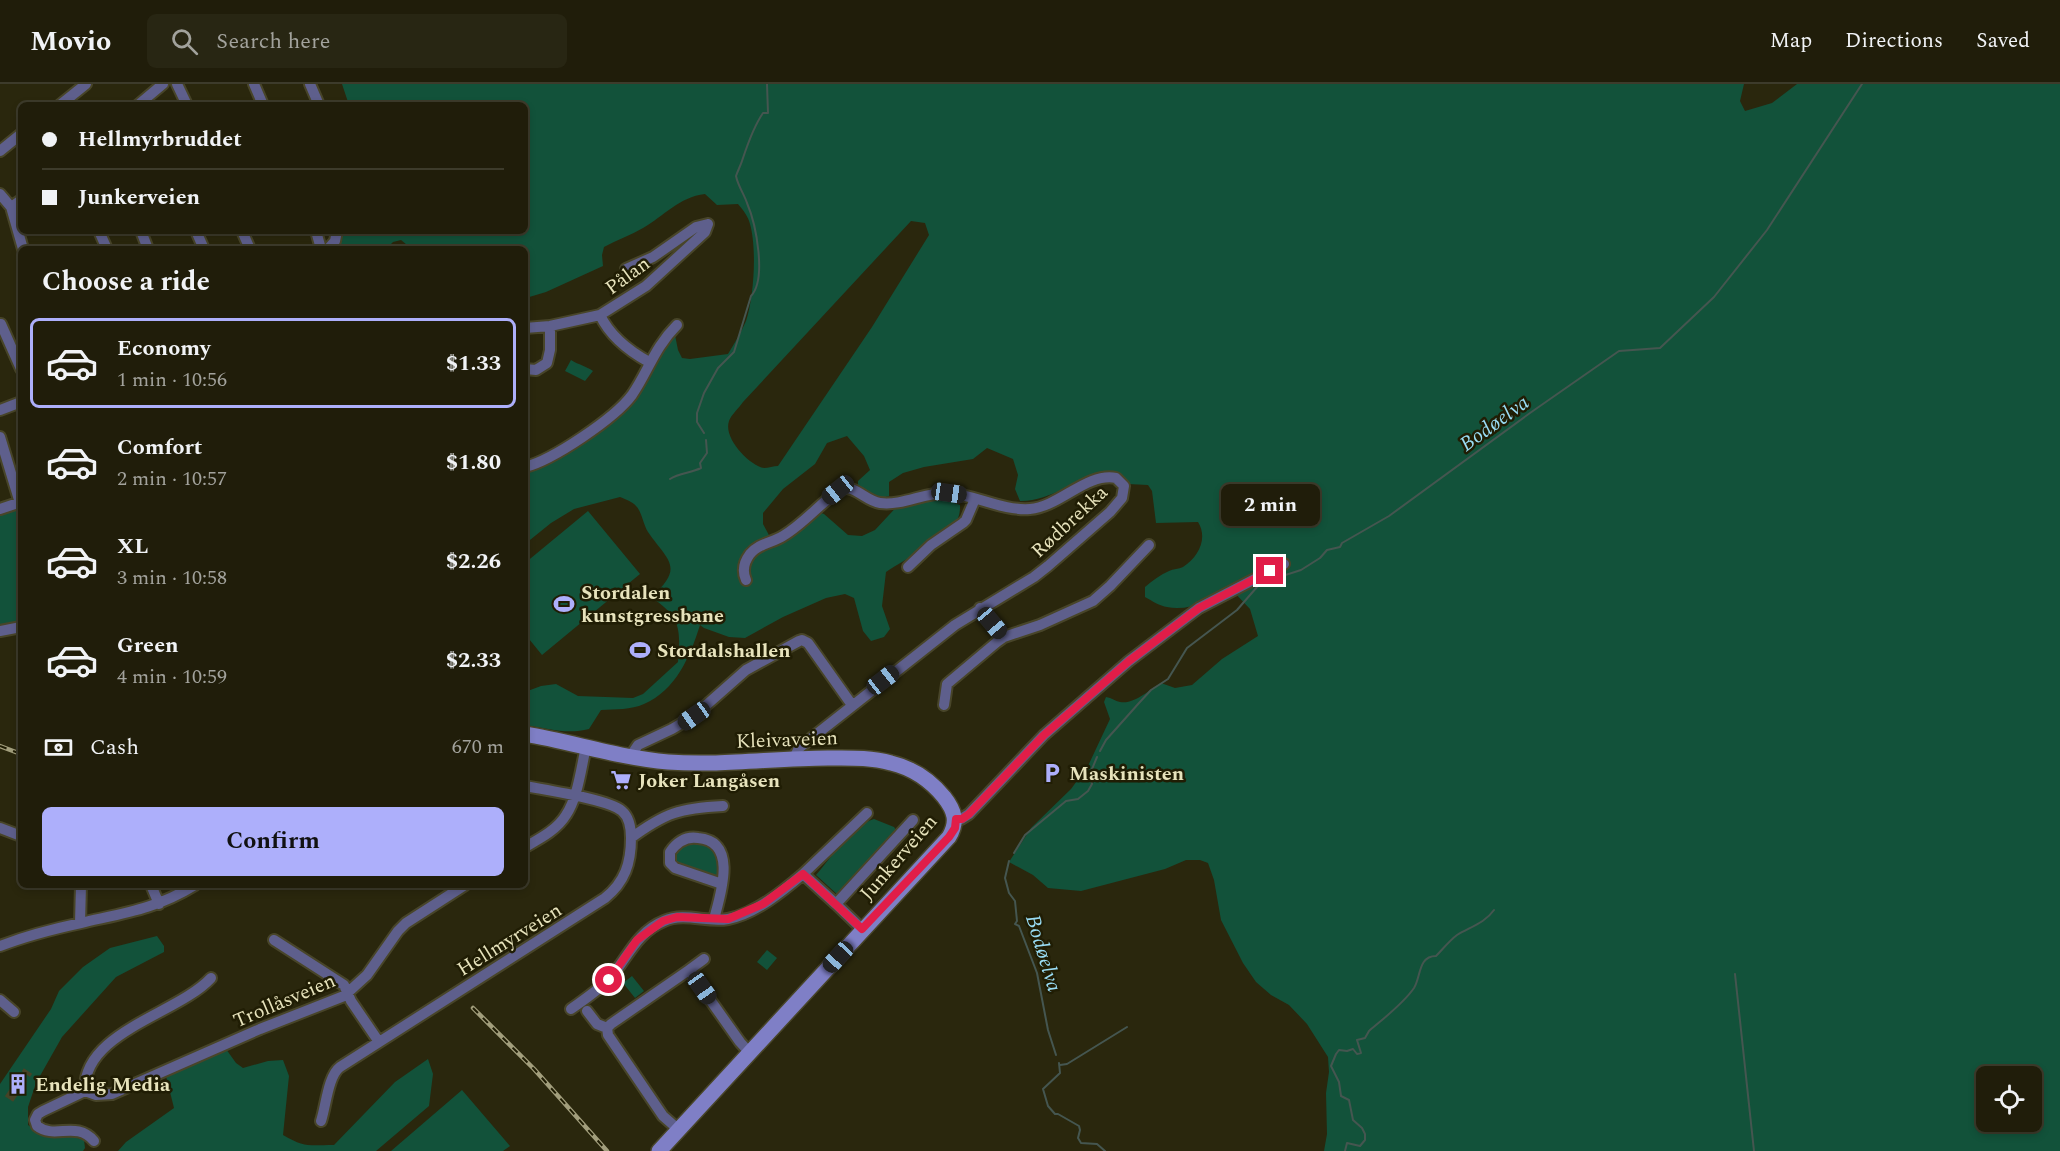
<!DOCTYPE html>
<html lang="en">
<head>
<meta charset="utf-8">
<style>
  body { margin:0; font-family:Spectral,serif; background:#282613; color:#f1f3f6; height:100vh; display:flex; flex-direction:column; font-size:22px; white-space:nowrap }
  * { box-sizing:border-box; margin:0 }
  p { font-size:20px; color:#a2a29c }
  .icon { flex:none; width:33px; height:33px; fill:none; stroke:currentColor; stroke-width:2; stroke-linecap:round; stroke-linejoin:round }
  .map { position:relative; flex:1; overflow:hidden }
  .drawer { position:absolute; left:18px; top:162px; width:510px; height:642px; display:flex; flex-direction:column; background:#201d0a; border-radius:9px; box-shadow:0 3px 9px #0003,0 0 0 2px #3d3b2b }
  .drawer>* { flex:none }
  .guide { position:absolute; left:18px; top:18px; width:510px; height:132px; border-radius:9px; box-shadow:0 3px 9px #0003,0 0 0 2px #3d3b2b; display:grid; align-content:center; height:132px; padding:0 24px; background:#201d0a }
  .buttons { position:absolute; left:1976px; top:982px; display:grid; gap:12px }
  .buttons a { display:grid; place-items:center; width:66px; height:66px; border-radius:9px; background:#201d0a; box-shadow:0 3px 9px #0003,0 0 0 2px #3d3b2b; font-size:30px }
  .end { position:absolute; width:27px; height:27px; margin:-14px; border:8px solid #e11d48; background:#fff; box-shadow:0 0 0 3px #fff }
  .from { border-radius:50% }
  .bubble { position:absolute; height:42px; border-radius:9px; background:#201d0a; box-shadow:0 3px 9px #0003,0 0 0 2px #3d3b2b; font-size:20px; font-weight:700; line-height:42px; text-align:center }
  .car { position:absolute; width:18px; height:36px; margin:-18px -9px; border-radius:8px; box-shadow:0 0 4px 2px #0007; background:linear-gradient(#222 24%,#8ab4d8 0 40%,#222 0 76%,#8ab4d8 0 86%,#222 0) }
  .guide b { display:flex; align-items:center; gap:21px; height:57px; font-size:22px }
  .guide b+b { border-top:2px solid #3d3b2b }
  .guide i { width:15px; height:15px; background:#f1f3f6 }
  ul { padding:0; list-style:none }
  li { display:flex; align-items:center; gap:18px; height:90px; margin:0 12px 9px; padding:0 12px; border:3px solid transparent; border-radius:9px }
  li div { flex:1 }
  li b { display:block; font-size:22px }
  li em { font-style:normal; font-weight:700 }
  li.selected { border-color:#adaffb }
  li>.icon { width:54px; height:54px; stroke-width:1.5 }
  h2 { padding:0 24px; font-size:27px; line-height:72px }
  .pay { display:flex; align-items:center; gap:15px; height:66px; padding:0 24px; font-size:22px }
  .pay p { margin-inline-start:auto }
  .primary-button { display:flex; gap:12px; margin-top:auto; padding:12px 24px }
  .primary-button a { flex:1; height:69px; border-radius:9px; background:#adaffb; color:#111; font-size:24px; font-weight:700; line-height:69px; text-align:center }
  header { display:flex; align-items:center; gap:36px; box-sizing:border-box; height:84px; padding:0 30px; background:#201d0a; border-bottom:2px solid #3d3b2b }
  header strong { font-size:28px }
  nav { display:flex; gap:33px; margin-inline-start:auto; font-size:21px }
  .search { width:420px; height:54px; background:#282613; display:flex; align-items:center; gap:15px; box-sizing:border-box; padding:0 21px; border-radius:9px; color:#a2a29c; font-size:22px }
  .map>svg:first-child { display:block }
</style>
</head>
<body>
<header>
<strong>Movio</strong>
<div class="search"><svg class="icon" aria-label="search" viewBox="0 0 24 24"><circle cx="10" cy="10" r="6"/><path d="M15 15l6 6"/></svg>Search here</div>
<nav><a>Map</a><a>Directions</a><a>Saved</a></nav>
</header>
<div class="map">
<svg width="2060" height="1067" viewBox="0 0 2060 1067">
  <rect width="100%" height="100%" fill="#2a270d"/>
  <path fill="#12523a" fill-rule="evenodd" d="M342,0H1744L1740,17L1745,27L1772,19L1797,0H2060V1067H1324L1327,1050L1326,1009L1329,988L1328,973L1307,940L1289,921L1271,911L1256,898L1243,879L1221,836L1214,796L1208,779L1200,776H1186L1165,785L1081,807L1048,804L1033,791L1009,778L1031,744L1071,705L1088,682L1110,635L1104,618L1106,613C1112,614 1115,617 1120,618C1134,621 1150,605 1161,599L1175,604L1192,601L1222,575L1258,552L1250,525L1231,505C1212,515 1189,528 1167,523C1160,522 1152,517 1145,513V503C1152,497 1160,491 1169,487C1173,485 1179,485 1183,483C1199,473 1208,454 1198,438L1156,439L1152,407L1148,401L1128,400L1110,388C1079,393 1049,418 1020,417L1015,405L1018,391L1013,375L987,364L973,375L924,383L903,389L889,398V412L876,416L858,402V397L870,386L864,372L847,352L827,359L815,380L783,405L763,429V440L770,453H779L816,427L824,430L848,451L862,452L875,446L902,417L930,411L960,421C960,425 960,430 958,434C947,454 905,475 886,488L882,522L890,545L884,553L871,557L863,547L854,514L845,510L826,514L783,533L745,554L729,553L704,544L700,541C690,573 676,606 644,620C631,626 615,625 601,626L589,645C567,651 547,644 525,641V608L541,602L556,600L578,612L633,614L643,610L678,578C681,543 680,533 651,513C686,483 667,476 648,448C643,440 642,428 636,422C633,418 625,415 620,413L574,425L551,439L525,460V386L612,338L661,266L675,251L678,266L682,274L690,275L728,270C734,260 741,249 746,237C754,213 757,165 750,140C748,132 743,126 738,120L717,121L705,110C679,113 664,132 643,144C631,151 617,156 604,163L602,171L603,182L546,208L526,214L525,165H412L401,156L393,158L386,165H337L341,147H525V21H349ZM911,137L925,139L929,151L872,243L778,382C774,382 768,384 764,384C749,381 723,354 729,337C731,331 739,324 743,318ZM1986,993H2031V1038H1986Z
    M571,276C579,281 586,282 593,287L585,297L565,287Z
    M21,423V541L2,542L0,540V429Z
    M588,427L640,490L542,571L525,550V479Z
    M874,735L894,743L898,749L839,812L816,791C831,774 852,741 874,735Z
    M686,758L705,759L718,772L720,794L717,795L674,780L673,768Z
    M157,852L164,862V868L116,893L62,953L36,999L28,1023V1041L40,1050L68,1051L84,1056L85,1064L83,1067H0V1000L51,925L59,907L83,883L110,864Z
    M767,866L777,874L767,886L757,878Z
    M632,892L644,907L635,914L623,899Z
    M226,965L236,979L243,984L268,977L283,976L289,992L283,1051C305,1064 309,1061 334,1061L395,998L428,975L433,990L429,1022L376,1067H118L126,1058L174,1024L166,992Z
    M462,1006L510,1062L503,1067H391Z"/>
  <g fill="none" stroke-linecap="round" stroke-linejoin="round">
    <path stroke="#455650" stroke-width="2" d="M704,349L697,338V329L704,309L718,284L734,268L751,212C767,195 756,140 747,119C744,110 738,102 736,92C738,86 741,81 743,74C748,59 754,42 763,29H768L767,0
      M670,395C679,389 691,389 701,384L700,379L707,369L706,356
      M1100,667L1106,656L1139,619L1151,606L1168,595L1187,564L1237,526L1257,503L1267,497L1301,486L1320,474L1327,466L1340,463L1342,459L1389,432L1530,329L1619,267L1660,264L1714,213L1767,146L1862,0
      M1014,769L1025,751L1066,717L1078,715L1088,707L1092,700L1090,690L1097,673
      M1009,777L1005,794L1009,809L1015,817L1017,837L1015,840L1019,842L1037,889L1048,946L1056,971
      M1735,890L1754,1067
      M1059,979L1060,989L1043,1005L1048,1022L1055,1030H1058L1079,1042L1080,1046L1078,1054L1081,1059L1097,1060L1105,1067
      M1060,981L1067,980L1127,943
      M1345,1067L1347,1059L1360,1062L1365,1056V1050L1362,1044L1353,1036L1349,1016L1341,1012L1339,998L1331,982L1336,970L1339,966L1347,967L1353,965L1357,970L1361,969L1357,956L1365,954L1369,947C1384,934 1403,920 1414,904C1421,893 1418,872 1436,872C1443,865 1449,857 1457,851C1470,843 1485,839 1494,826"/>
    <path stroke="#464327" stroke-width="10" stroke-dasharray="10 5" stroke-linecap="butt" d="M9,1015L28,987"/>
    <g stroke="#484529" stroke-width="14">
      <path id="street" d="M177,0L187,21
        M254,0L263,21
        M310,0L319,21
        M60,21L86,0
        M138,21L163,0
        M0,67L21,50
        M0,110L11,123L23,165
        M11,123L21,116
        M99,147L107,165
        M141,147L148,165
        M196,147L204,165
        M242,147L250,165
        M316,147L321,165
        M328,165L335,157L337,147
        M626,185L653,173L696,143L708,140
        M600,231C610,252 629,267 649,278
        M1,240L21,285
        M525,244L550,242L600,231L646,202L705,148L708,140
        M525,285L536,286L547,279L550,266V242
        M0,326L21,318
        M0,353L20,419
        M525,383C553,376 615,334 632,311C649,286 654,264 677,241
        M0,425L21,418
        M908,483L931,461L963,439L966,436L975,415
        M746,496C742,487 744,478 750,470C759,459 772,459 783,452C805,439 821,418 842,404C856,402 866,417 880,419C903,422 925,408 948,409C976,411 1002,427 1030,425C1059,423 1087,388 1116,394L1124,402L1122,414L1110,428L1048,482L1034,493L955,541L799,664L794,674
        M980,524L1004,553
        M0,547L21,543
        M944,621L947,600L997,558L1004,553L1040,541L1093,517L1110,502L1149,461
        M630,673L638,661L672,645L694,632L746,586L799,557L802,556L808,559L852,621
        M525,702C545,706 608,715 622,727C629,733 631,745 631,754
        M867,729L803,790L836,820L913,736
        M956,735H961L969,730L1044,651L1129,577L1199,524L1284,480
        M0,744L21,752
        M525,763C539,755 557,746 566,731C578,713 581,684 586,663
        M151,801L159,820
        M836,820L862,845
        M714,835C720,812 739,757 698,754C686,752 677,758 670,768V779L675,784L722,800
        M80,839L81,801
        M274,856L344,901L351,917L379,958
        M0,862C26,852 53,845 81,839C124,829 156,825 195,801
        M689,886L704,875
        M0,916L14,928
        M571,925C585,915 599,906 611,893C628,873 637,848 664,837C685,828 707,839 728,835C755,830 783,807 803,790
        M587,927L597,940L607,944
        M607,944L611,940L689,886L740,958L749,968
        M607,944L608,951L663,1032L679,1046
        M85,1007L96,1011L112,1010L260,945L344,912L367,891L398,847L406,839L465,801
        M321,1037C326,1022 328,992 340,983L605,814C625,798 631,779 631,754C665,729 680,724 723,722
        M94,1057C76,1036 55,1056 37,1042L35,1036L38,1030L43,1027L85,1007C82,948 178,930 211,894"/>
    </g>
    <g stroke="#484529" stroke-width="18">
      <path id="secondary" d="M525,650C573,658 619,674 668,678C721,682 775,674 828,674C849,674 870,673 891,679C912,684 930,696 944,713C955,727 958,738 949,753L659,1067"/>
    </g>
    <use href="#street" stroke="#5e5f8c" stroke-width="10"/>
    <use href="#secondary" stroke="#7f7fc6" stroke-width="15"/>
    <g stroke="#a29e7c" stroke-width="4.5">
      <path id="rail" d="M0,662L21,670
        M473,924L534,985L607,1067"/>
    </g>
    <use href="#rail" stroke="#201d04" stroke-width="2" stroke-dasharray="7" stroke-linecap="butt"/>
  </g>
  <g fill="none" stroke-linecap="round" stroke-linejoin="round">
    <path stroke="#e11d48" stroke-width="8" d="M609,896L637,856L663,837L677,833L728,835L763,820L803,790L862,845L949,753L955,744L956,735H962L969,730L1044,651L1129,577L1199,524L1270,487"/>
  </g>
  <defs>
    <g id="stadium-bare" transform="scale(1.62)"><path d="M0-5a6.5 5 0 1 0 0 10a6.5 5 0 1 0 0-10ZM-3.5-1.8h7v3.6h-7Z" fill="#adaffb" stroke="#201d04" stroke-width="2.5" paint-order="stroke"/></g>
    <g id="parking-bare" transform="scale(1.62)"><path d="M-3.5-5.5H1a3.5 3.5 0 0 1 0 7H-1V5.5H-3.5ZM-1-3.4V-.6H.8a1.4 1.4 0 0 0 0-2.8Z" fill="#adaffb" stroke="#201d04" stroke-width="2.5" paint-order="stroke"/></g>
    <g id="supermarket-bare" transform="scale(1.62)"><path d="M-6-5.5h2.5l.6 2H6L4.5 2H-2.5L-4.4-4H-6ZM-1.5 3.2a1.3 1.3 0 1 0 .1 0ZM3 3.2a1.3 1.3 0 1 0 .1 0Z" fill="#adaffb" stroke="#201d04" stroke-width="2.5" paint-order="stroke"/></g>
    <g id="building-bare" transform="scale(1.62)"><path d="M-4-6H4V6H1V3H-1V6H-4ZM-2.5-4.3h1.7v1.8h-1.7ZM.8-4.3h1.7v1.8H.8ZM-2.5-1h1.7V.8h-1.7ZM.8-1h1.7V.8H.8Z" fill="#adaffb" stroke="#201d04" stroke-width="2.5" paint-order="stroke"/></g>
  </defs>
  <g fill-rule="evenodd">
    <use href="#stadium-bare" x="564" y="520"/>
    <use href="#stadium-bare" x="640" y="566"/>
    <use href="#parking-bare" x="1052" y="689"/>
    <use href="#supermarket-bare" x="621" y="696"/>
    <use href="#building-bare" x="18" y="1000"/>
  </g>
  <g text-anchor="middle" stroke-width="5" stroke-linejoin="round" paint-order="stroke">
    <g font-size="20" fill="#e7e3bc" stroke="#201d04">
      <text transform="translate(627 191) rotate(-36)" y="7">Pålan</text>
      <text transform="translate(1069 437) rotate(-43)" y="7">Rødbrekka</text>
      <text transform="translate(787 655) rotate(-2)" y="7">Kleivaveien</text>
      <text transform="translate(898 773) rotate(-49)" y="7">Junkerveien</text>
      <text transform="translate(509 855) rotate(-32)" y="7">Hellmyrveien</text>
      <text transform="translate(284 916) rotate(-23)" y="7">Trollåsveien</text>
    </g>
    <g font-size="20" font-weight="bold" fill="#e7e3bc" stroke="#201d04" text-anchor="start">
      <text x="581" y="515">Stordalen<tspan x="581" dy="23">kunstgressbane</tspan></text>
      <text x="657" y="573">Stordalshallen</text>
      <text x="1069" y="696">Maskinisten</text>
      <text x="638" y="703">Joker Langåsen</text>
      <text x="35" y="1007">Endelig Media</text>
    </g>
    <g font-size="21" font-style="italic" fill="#99dcf4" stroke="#201d04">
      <text transform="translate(1494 339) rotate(-36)" y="7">Bodøelva</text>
      <text transform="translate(1044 869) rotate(73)" y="7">Bodøelva</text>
    </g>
  </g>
</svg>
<div class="buttons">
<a><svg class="icon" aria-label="locate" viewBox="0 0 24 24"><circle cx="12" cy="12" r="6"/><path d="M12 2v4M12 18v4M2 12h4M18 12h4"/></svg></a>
</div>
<i class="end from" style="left:609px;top:896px"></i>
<i class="end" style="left:1270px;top:487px"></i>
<div class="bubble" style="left:1221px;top:400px;width:99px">2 min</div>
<i class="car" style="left:838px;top:406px;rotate:231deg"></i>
<i class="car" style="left:949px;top:409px;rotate:98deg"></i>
<i class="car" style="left:992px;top:539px;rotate:140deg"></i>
<i class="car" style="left:883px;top:596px;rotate:52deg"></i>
<i class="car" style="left:694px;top:632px;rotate:235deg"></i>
<i class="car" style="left:838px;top:873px;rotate:223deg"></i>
<i class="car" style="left:702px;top:904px;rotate:145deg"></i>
<div class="guide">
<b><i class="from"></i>Hellmyrbruddet</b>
<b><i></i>Junkerveien</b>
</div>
<section class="drawer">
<h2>Choose a ride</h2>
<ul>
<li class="selected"><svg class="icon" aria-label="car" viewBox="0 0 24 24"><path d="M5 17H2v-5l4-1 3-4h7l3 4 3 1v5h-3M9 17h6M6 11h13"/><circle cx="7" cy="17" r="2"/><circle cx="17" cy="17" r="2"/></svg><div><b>Economy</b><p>1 min · 10:56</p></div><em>$1.33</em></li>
<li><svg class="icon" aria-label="car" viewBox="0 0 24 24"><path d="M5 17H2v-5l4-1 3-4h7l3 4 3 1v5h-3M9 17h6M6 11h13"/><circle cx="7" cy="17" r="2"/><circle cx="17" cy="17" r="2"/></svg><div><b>Comfort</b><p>2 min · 10:57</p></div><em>$1.80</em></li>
<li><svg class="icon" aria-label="car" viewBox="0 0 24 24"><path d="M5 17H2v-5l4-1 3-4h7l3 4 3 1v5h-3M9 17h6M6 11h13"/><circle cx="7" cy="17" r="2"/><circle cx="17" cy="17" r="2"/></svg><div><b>XL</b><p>3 min · 10:58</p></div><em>$2.26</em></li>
<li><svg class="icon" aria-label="car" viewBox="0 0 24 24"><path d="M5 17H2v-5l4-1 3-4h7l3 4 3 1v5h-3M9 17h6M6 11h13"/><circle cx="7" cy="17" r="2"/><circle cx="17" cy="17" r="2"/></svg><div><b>Green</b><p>4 min · 10:59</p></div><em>$2.33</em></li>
</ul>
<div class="pay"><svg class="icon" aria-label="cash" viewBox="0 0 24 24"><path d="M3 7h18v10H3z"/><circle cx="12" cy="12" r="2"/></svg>Cash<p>670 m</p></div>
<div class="primary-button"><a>Confirm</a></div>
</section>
</div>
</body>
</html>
